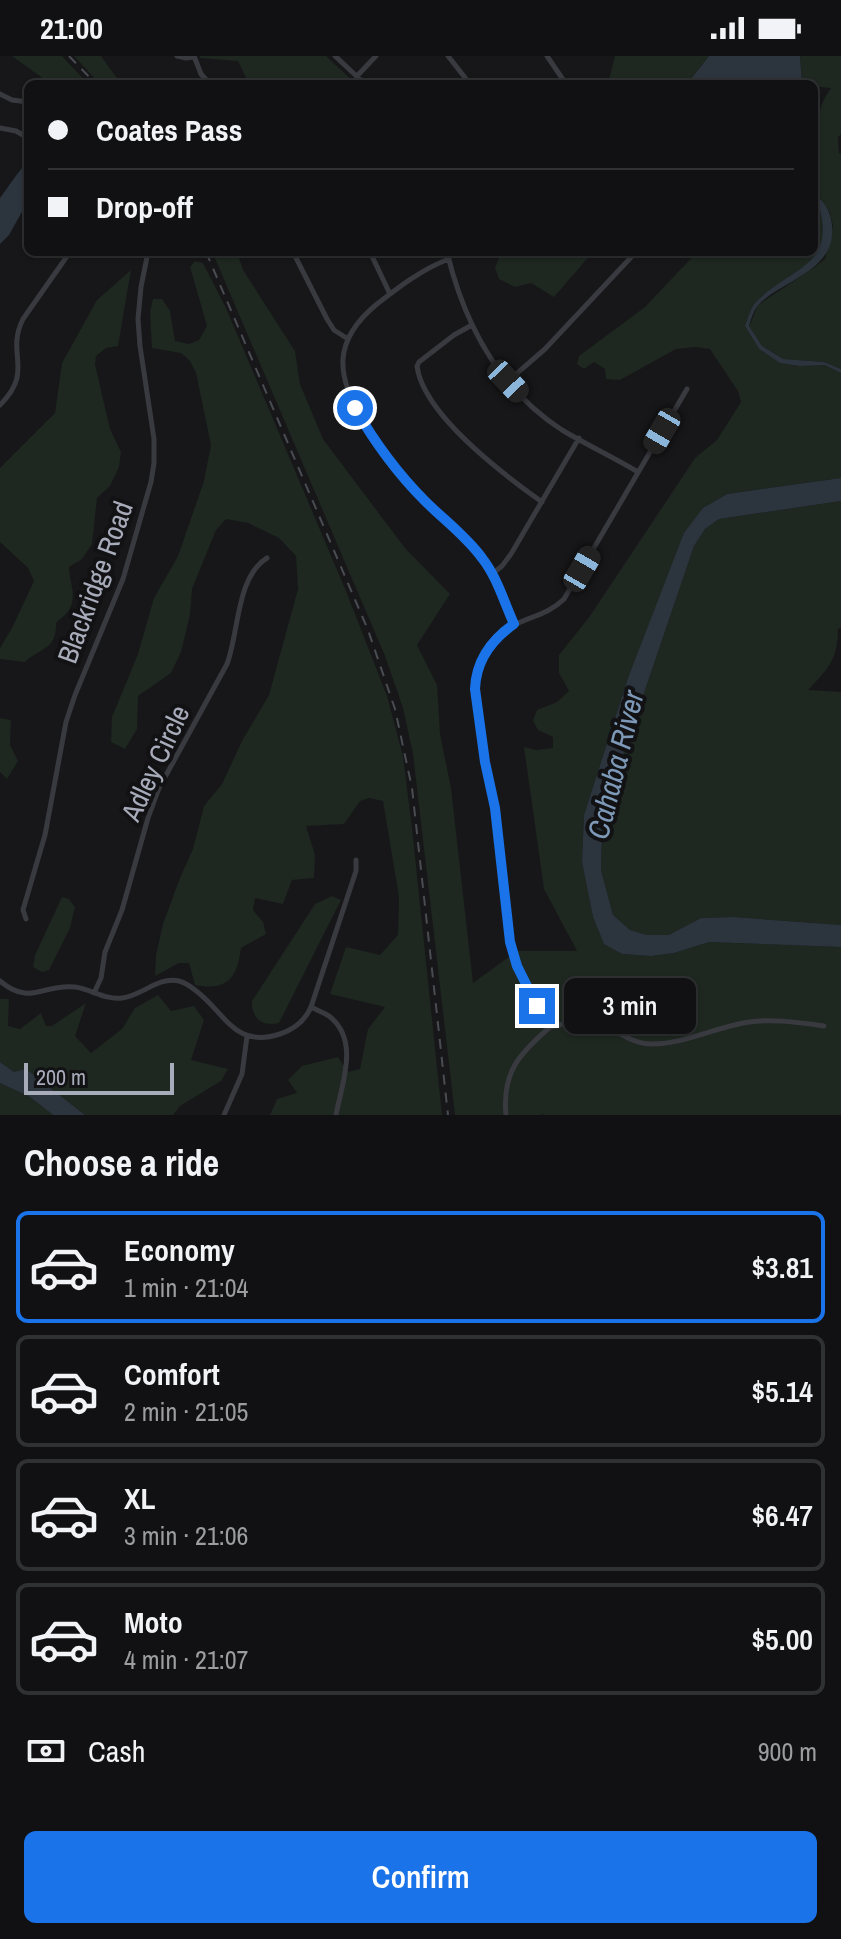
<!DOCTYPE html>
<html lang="en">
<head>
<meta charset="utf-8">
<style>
  body { margin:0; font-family:"Archivo Narrow",sans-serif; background:#1e1f21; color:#f1f3f6; height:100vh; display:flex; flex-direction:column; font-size:30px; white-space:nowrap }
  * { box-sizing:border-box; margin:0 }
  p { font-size:26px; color:#9c9da0 }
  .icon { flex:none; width:44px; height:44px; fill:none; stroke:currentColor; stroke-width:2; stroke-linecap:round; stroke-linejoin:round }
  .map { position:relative; height:1059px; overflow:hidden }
  .panel { display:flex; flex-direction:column; background:#111113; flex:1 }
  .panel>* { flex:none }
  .hud { position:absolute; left:24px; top:24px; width:794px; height:176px; border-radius:12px; box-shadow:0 2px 6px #0004,0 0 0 2px #303133; display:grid; align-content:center; height:176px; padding:0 24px; background:#111113 }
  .scale { position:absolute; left:24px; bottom:20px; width:150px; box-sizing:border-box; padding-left:8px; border:4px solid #a8acba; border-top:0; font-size:22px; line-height:28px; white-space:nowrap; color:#a8acba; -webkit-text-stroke:6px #121214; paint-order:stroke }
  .end { position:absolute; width:36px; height:36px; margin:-18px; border:10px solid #1a73e8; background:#fff; box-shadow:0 0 0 4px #fff }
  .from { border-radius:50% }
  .bubble { position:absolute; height:56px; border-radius:12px; background:#111113; box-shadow:0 2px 6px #0004,0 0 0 2px #303133; font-size:26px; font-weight:600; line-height:56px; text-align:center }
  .car { position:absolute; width:24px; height:48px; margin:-24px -12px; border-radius:10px; box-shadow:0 0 6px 2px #0007; background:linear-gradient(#222 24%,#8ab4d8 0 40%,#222 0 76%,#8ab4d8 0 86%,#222 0) }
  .hud b { display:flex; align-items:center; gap:28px; height:76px; font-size:30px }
  .hud b+b { border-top:2px solid #303133 }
  .hud i { width:20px; height:20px; background:#f1f3f6 }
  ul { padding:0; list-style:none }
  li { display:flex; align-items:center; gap:24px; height:112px; margin:0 16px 12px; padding:0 8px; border:4px solid #303133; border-radius:12px }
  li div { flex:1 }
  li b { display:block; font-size:30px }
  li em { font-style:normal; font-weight:600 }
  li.selected { border-color:#1a73e8 }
  li>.icon { width:72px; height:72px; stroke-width:1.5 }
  h2 { padding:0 24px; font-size:36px; line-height:96px }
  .pay { display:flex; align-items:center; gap:20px; height:88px; padding:0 24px; font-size:30px }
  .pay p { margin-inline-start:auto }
  .button { display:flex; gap:16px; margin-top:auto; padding:16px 24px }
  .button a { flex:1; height:92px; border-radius:12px; background:#1a73e8; color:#fff; font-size:32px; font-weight:600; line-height:92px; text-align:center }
  .status { display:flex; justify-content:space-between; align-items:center; height:56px; padding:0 40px; background:#111113; direction:ltr }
  .status svg { height:22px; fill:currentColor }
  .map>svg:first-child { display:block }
</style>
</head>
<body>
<div class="status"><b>21:00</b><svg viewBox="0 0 49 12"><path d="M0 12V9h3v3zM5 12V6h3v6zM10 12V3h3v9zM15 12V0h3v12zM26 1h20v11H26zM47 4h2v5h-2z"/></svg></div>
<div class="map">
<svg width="841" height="1059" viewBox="0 0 841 1059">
  <rect width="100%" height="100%" fill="#171719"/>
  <path fill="#1e2720" d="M12,0H62L88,28H51Z
    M74,0H101L121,28H100Z
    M200,0H326L356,28H249L238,5L200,2Z
    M615,0H709L687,28H608Z
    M800,0H841V78L838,81L839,97L841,98V313L824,306L783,303L762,290L749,271L758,249L812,213L825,203L833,170L830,157L819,140L814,137C814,113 814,70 822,48C824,42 828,37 831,32L820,31L814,33V28H802Z
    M814,142H816C841,211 790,210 755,247C750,253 748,262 745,270L759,293L780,307L800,310L825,309L841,317V422L727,438L703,452L628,622L584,759L582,806L593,861L604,887L622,898L651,900L674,897L709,886L841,891V1059H543V1057L541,1059H455L413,698L403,652L385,600L214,200L215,196H237L243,214L295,295L300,328L323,383L405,492L450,538L417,589L437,629L440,678L451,732L473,927L517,895H577L544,833L524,691L536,694L553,692V681L538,674L533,665L537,654L557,646L569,635L559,617V599L590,560L695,402L717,384L741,346L738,335L710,293L696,291L676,293L620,324L606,323L605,313L594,306L584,313L577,308L579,300L645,251L697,196H814Z
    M501,196H593L554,241L531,227L515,231L499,223L495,212Z
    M195,205L203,207L226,252L346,535L387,640L403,700L412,772L442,1059H270L277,1043L297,1037L288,1024L302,1010L338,1001L348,1016L360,1013L368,973L385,951L330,938L346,891L380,899L398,879L399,841L383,745L369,742L360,745L344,768L306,770L315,799L314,822L292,824L283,848L255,842L253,854L263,866L266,878L241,892C237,923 227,935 195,929L189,907H179L155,920L156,899L163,868L180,822L193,793L204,750L222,728L242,685L269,639L298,533L296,500L279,482L248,467L226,463L216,474L192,533L190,559L181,596L171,617L138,640L137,673L125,693L111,686L112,661L138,598L154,542L178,500L204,425L211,389L196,317L190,305L181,297L152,292L150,256L153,243H162L170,255L175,285L189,288L199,284L207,270L190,211Z
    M131,214L118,290L106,292L96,300L95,308L110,373L121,396L119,411L110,430L97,442L92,488L82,503L69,511C69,525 77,538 70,552C68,558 60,562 56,567C57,594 41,591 25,606L0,603V592L12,572L34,525L28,512L0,486V412L55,357L62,307L97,244Z
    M841,445V572L838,573C838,603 828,613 808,634L841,636V869L733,861L701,862L670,879H647L630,874L613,859L601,814L602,776L609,740L694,490L705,473L719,463Z
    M0,662L11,664L10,689L18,705L7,723L0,716Z
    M332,840L341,844L279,967C262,971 251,962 252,945L315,848Z
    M62,841L69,843L75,851L70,872L49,914L42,916L33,911L35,899Z
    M158,939L171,955L194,950L204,964L191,1004L228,1013L221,1025L180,1050L173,1059H85L27,1014L14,1016L0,1006V943H9L8,970L20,973L41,957L46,970H52L86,947L75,980L91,997L122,973L135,952Z
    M0,1027L30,1041L53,1059H0Z"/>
  <path fill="#2c353e" d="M709,0H800L802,28H687Z
    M28,110V145L9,179L0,188V142L18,117L22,112Z
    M814,137C822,143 829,153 831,163C841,213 787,222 760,247C754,253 751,263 749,270L762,290L783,303L824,306L841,313V317L825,309L800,310L780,307L759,293L745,270C748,262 750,253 755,247C790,210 841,211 816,142H814Z
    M841,422V445L719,463L705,473L694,490L609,740L602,776L601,814L613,859L630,874L647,879H669L701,862L733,861L841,869V891L709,886L674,897L651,900L622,898L604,888L593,861L582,806L584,759L628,622L684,477L703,452L727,438Z
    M0,1006L14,1016L26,1013L85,1059H53L30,1041L0,1027Z"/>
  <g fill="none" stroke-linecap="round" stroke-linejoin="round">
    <path stroke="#393a40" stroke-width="5" d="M177,0L186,2L194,1
      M194,0L201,18L210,28
      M335,0L365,28
      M448,0L470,28
      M547,0L566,28
      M357,20L376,0
      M0,38L12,44L28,46
      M0,72L16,75L28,82
      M293,196L327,263L334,274L348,283
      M370,196L390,238
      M447,196C464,267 499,333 562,374C587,389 613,401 638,416
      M449,203C422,213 399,231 377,248C332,285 336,319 363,366C380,396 402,422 427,447C446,465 467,481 483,502C497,522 504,546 514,568
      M472,269L454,279L419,306L417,310C423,358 504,419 542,446
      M508,325L545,293L636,196
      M687,333L564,543C550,557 533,560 516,568C501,574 490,588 482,602C478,611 475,621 475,631C475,671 488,711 495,751C504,802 499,857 516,907C524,929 538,951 550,971C563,968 581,963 594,966C614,971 629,988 652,988C683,988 712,973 743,967C769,962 797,966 824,970
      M0,349C35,314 5,299 23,263L70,196
      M492,518L502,510L511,498L579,382
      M26,863L23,854L25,847L45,779L66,666L75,639L123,523L151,426L154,407V383L140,290L138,263L141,231L148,196
      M0,925C31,951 43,927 75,931C91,933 104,944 122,942C142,940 158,920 179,925C186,927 190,930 195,934C226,957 234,993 280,978C295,973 305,965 311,951L356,815V804
      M94,937L101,922L105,896L122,854L148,762L159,732L227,608C239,577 236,521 267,502
      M311,951C317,954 324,957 329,960C360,984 342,1027 336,1059
      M224,1059L242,1018L247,980
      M506,1059C502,1016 519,998 550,971"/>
    <path stroke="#4a4c53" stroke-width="2" stroke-dasharray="10 8" stroke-linecap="butt" d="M69,0L96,28
      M206,196L368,574L395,653L412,732L448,1059"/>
  </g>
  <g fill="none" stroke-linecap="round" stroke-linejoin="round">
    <path stroke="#1a73e8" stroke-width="10" d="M355,352C375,387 397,417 425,445C444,464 466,480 482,502C497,521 504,546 514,568C491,584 476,605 475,633L485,706L495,752L510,886L517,910L537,950"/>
  </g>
  <g text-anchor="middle" stroke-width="8" stroke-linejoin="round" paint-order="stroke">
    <g font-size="28" fill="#a8acba" stroke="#121214">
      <text transform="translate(95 526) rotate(-70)" y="10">Blackridge Road</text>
      <text transform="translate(155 707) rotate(-65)" y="10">Adley Circle</text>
    </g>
    <g font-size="30" font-style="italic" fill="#7d99b7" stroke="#121214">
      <text transform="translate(616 709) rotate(-76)" y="10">Cahaba River</text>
    </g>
  </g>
</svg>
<div class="scale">200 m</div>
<i class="end from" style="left:355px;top:352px"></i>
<i class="end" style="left:537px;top:950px"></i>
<div class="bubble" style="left:564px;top:922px;width:132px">3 min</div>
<i class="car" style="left:508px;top:325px;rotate:137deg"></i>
<i class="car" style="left:662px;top:375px;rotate:210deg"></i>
<i class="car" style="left:582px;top:513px;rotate:30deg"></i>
<div class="hud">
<b><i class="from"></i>Coates Pass</b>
<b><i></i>Drop-off</b>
</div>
</div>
<section class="panel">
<h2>Choose a ride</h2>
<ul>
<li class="selected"><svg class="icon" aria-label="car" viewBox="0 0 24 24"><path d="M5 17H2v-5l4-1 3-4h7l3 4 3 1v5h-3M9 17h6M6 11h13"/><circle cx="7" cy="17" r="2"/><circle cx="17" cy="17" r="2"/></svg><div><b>Economy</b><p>1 min · 21:04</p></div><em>$3.81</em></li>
<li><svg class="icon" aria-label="car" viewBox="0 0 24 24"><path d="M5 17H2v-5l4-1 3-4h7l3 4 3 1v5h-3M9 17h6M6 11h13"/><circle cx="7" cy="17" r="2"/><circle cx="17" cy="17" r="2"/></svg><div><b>Comfort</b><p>2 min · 21:05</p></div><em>$5.14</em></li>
<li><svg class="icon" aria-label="car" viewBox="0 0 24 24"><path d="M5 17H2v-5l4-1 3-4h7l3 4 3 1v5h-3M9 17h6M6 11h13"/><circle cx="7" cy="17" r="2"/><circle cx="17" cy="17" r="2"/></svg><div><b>XL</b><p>3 min · 21:06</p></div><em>$6.47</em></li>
<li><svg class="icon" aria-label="car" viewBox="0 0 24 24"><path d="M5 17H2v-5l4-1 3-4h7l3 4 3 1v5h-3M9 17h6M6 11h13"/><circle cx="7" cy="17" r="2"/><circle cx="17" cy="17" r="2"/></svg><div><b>Moto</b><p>4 min · 21:07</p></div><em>$5.00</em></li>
</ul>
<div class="pay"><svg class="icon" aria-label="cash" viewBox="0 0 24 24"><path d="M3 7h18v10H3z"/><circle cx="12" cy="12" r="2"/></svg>Cash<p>900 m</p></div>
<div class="button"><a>Confirm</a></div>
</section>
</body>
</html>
